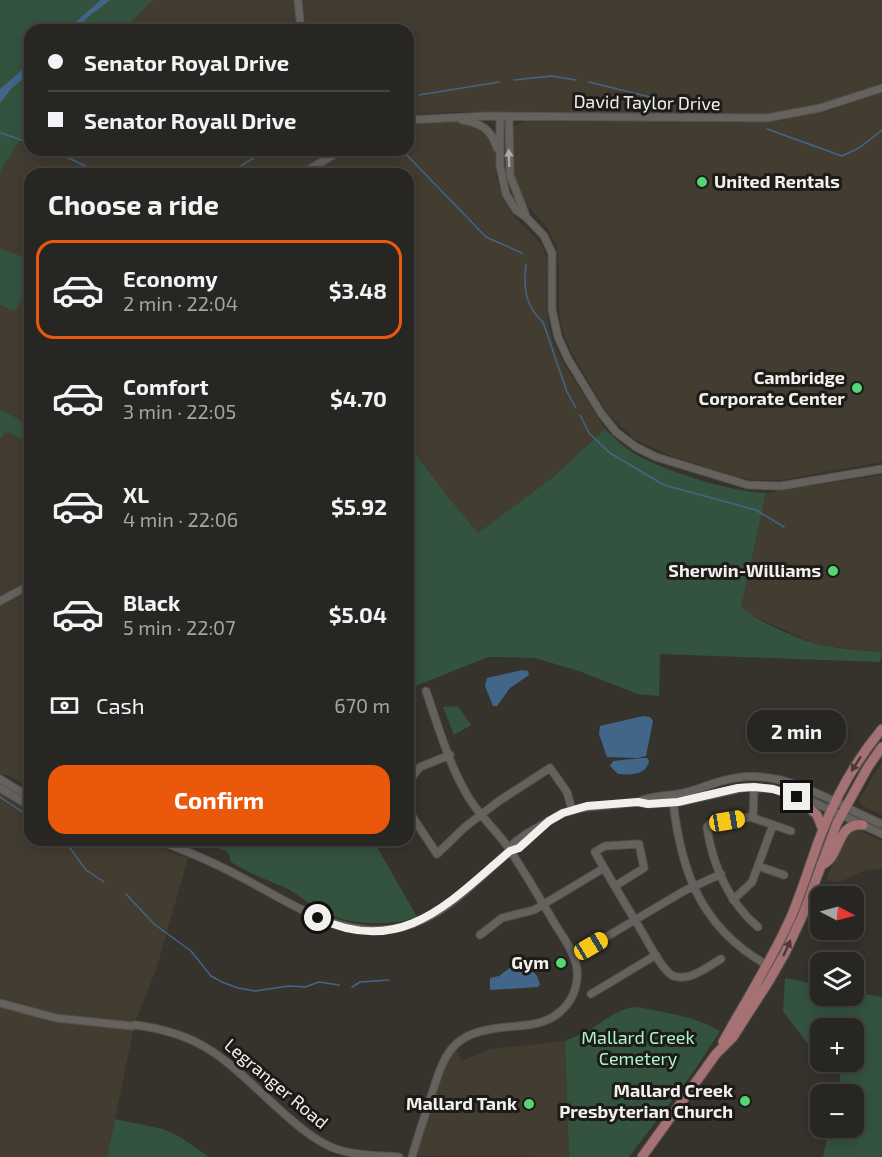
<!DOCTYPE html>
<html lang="en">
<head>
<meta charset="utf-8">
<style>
  body { margin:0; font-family:"Exo 2",sans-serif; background:#302e2a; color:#f1f3f6; height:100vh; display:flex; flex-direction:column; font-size:22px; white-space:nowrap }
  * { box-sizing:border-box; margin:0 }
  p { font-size:20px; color:#a5a5a5 }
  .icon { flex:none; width:33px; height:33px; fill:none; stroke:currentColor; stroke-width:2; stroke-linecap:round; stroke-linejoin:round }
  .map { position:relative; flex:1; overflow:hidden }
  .details { position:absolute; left:24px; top:168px; width:390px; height:678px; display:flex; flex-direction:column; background:#282622; border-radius:18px; box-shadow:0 3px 15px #0003,0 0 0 2px #444340 }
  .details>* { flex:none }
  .banner { position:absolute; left:24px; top:24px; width:390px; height:132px; border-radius:18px; box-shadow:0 3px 15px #0003,0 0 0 2px #444340; display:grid; align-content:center; height:132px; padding:0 24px; background:#282622 }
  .needle { width:39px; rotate:96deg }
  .fabs { position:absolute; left:810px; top:886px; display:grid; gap:12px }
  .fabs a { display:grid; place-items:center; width:54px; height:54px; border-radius:12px; background:#282622; box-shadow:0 3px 15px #0003,0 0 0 2px #444340; font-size:30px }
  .end { position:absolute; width:27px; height:27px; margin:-14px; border:8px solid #f2f0ec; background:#111; box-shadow:0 0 0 3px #111 }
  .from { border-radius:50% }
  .bubble { position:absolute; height:42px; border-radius:18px; background:#282622; box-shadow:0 3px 15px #0003,0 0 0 2px #444340; font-size:20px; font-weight:700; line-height:42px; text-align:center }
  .car { position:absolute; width:18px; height:36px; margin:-18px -9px; border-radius:8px; box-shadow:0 0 4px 2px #0007; background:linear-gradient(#f5c518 24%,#345 0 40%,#f5c518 0 76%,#345 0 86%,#f5c518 0) }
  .banner b { display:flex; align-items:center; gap:21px; height:57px; font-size:22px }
  .banner b+b { border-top:2px solid #444340 }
  .banner i { width:15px; height:15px; background:#f1f3f6 }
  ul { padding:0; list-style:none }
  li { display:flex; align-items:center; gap:18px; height:99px; margin:0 12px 9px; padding:0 12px; border:3px solid transparent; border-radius:18px }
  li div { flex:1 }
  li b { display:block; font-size:22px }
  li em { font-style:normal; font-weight:700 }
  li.selected { border-color:#ea580c }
  li>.icon { width:54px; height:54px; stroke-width:1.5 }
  h2 { padding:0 24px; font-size:27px; line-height:72px }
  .pay { display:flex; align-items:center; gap:15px; height:66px; padding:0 24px; font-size:22px }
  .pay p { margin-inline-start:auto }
  .primary-button { display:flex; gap:12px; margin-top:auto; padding:12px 24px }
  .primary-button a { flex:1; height:69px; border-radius:18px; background:#ea580c; color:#fff; font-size:24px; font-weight:700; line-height:69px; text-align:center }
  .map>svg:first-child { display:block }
</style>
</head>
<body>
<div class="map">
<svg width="882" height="1157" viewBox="0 0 882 1157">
  <rect width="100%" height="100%" fill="#36332d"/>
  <path fill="#423c31" d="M153,0H294L297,30H123Z
    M303,0H882V83L824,102L766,115L453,112L408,115V30H306Z
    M882,93V462L780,480H758L738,477L671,456L636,440L608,414L570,350L563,333L559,310V265L557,248L548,228L527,205L518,190L513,171L512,133L514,127L517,124L527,121L767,123L827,111Z
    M420,123H466L486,130L495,148L496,176L504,201L515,218L538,240L544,250L547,263L546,305L549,327L554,345L564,364L605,429L552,478L478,533L444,492L408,443V174H310L351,150H408V124Z
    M30,125V150H333L292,174H30V580L0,596V172Z
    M882,475V652L818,645L746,613L740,607L766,493Z
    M30,591V782L28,786L7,775H0V606Z
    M882,762V815L863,806L860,802V798Z
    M0,792L30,808V840H139L188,858L156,970L135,1022L107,1157H0Z
    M853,830H858L882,841V869L865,870L840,882L826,881L842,840Z
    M565,1041L569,1157L418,1156L417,1149L443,1066L455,1048L462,1061L491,1049Z"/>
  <path fill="#34533f" d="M0,0H153L123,30H30V125L0,172Z
    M0,249L30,259V286L16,310L13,311L0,305Z
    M0,409L30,426V443L10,433H5L0,439Z
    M605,429C614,438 623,446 633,453C664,471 731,492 766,493L741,607C752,619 804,642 821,645C841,649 862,650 882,652L880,662L660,654L659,696L638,694L579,671L535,658L502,657H488L408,689V443L444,492L478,533L552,478Z
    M458,706L471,725L454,735L443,707Z
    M197,840H373L417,917C389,927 348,925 321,911C309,904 298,894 286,888C267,880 249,873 231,862L228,852Z
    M785,978L820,985V996H854V992L882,997V1157H823L829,1128H854V1095H838L840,1088V1062H854V1029H820V1047L806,1042L783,1011Z
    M637,1007C666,1013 694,1016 720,1031L692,1074L629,1157H569L565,1041C571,1038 578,1036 584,1033C601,1024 617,1008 637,1007Z
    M115,1119L163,1129L180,1137L209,1157H107Z"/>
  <path fill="#416689" d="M101,0H110L88,17L76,30H66Z
    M30,63V73L12,88L0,103V89Z
    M522,670L528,671L529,675L510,688L497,706H493L485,686L487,678Z
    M643,716L650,717L653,721L646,756L637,758L607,757L599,734L600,726Z
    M642,758H647L649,761C646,775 632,775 618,774L610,766L613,761Z
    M522,959L537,976L540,984L538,987L490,990V978L499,976Z"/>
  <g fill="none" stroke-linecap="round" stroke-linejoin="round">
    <path stroke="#416689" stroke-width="1.5" d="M514,80L551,76L576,80
      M589,82L658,99
      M419,95L499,82
      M767,129L842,156L859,148L882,130
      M1,133L30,143
      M51,150L103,174
      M402,150L486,237L522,253
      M228,174L266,150
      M526,264C523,287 525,306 543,322L567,392L576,408
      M580,415L589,433L610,453L664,485L756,510L784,527
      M0,797L21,811L30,813
      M64,840L86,870L104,882
      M126,894L154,924L191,951L211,976L222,982L238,988L255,991L289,986L305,987L319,982L339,985
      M352,987L360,982L389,980"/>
    <g stroke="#54524e" stroke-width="9">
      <path id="minor" d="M298,0L301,30
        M500,116V166L506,194L516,210L526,217L544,236L552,253V310L558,337L568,359L601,413L616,432L636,447L656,457L748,485L781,486L882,469
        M509,117L510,175L526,216
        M408,120L488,116L767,118L820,108L882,88
        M462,120C481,123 491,129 497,148
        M301,174L342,150
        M0,601L30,585
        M0,779L30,797
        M408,782L420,767L450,755
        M0,788L30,806
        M673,801C681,872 701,928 767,965
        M638,802C653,794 671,797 687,792C703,788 719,780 735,778C789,769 835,805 882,824
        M408,810L437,854L465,827L499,801L550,768L567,792L572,810
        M753,818L754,787
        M157,840C184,850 211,861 237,875C294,904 357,952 424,919C456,904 483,874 510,851L519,848L541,826
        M510,851L514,843L526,834L563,813L581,808L638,802L648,804L679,802L747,787L773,789L807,799L882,834
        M758,866L784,875
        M615,886L644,868L639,844L605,846L595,852C610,879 626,905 642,932C650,945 657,961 667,971C670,975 675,977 679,977C693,979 710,965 721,959
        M733,900L752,882L773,825
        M758,927C729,903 712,864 707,827L710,824L750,817L791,831
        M480,935L502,918L534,910L604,868
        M574,956L684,891L721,874
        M591,994L656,955
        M0,1003L56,1018L132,1026
        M135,1025C207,1034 229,1064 279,1109C295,1123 311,1138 331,1147C352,1156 377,1155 399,1157
        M412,1157C417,1138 424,1119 430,1100C445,1051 451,1032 507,1027C527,1025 547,1025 562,1010C574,999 580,981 576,964C573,950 563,937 555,924C539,897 523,869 505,843C492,826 476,812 466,793C448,762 438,725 426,691"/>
    </g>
    <g stroke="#54524e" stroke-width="11">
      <path id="major" d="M797,797L817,815L823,830
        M821,865C841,859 836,821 863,825
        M723,1042C746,1000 771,962 791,917C803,889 811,860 822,832C837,794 856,760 882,729
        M642,1157L716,1054L733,1037L769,981L785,953L802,917L837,823L868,767L882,747"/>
    </g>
    <use href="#minor" stroke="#65615c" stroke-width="7"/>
    <use href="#major" stroke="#a67172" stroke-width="9"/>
  </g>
  <defs><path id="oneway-solid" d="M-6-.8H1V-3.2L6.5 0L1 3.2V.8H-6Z" transform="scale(1.5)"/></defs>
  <use fill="#aca8a4" href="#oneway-solid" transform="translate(509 158) rotate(-92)"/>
  <g fill="#4c3938">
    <use href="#oneway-solid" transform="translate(856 764) rotate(123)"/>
    <use href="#oneway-solid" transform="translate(787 948) rotate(-65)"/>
  </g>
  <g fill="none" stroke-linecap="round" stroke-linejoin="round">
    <path stroke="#f2f0ec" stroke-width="8" d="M318,918C402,958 451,901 510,851L519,848L549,821L563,813L587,806L638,802L648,804L678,802L738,788L754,787L773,789L797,797"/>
  </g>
  <g fill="#53d673" stroke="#1c1b18" stroke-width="2">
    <circle cx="702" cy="182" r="6"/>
    <circle cx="857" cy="388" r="6"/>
    <circle cx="833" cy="571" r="6"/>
    <circle cx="561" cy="963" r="6"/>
    <circle cx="745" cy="1101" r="6"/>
    <circle cx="529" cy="1104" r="6"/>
  </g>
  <g text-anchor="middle" stroke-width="6" stroke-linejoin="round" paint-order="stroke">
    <g font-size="18" fill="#f2f0ec" stroke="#1c1b18">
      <text transform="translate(647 103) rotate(1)" y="6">David Taylor Drive</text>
      <text transform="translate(276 1084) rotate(40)" y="6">Legranger Road</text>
    </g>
    <g font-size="18" font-weight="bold" fill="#f2f0ec" stroke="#1c1b18" text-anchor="end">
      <text x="714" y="188" text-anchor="start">United Rentals</text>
      <text x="845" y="384">Cambridge<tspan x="845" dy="21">Corporate Center</tspan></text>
      <text x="821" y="577">Sherwin-Williams</text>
      <text x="549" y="969">Gym</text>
      <text x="733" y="1097">Mallard Creek<tspan x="733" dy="21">Presbyterian Church</tspan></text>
      <text x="517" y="1110">Mallard Tank</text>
    </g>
    <g font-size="18" fill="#acf6c5" stroke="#1c1b18">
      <text x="638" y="1044">Mallard Creek<tspan x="638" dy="21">Cemetery</tspan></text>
    </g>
  </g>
</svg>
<div class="fabs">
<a><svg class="needle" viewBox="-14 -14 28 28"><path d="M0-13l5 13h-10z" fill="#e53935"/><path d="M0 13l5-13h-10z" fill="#a5a5a5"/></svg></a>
<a><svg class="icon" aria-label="layers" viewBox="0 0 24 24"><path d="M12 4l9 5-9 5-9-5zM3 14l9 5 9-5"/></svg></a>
<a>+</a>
<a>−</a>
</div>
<i class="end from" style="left:318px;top:918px"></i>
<i class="end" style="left:797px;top:797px"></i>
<div class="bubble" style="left:747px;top:710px;width:99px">2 min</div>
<i class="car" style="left:727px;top:821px;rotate:80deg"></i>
<i class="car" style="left:591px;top:946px;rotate:59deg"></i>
<div class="banner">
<b><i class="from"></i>Senator Royal Drive</b>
<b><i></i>Senator Royall Drive</b>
</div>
<section class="details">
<h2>Choose a ride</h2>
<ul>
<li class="selected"><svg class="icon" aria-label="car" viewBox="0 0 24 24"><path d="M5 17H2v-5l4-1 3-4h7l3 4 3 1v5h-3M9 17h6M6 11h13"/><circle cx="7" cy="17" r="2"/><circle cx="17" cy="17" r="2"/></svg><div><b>Economy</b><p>2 min · 22:04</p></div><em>$3.48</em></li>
<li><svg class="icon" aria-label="car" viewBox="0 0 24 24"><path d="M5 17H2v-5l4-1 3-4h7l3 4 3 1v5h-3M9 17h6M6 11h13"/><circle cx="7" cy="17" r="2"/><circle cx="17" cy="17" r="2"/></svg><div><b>Comfort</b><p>3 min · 22:05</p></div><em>$4.70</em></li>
<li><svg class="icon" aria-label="car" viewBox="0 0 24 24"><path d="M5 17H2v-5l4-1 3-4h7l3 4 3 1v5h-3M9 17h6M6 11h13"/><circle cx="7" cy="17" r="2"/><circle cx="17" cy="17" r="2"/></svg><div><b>XL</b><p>4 min · 22:06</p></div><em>$5.92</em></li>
<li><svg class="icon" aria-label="car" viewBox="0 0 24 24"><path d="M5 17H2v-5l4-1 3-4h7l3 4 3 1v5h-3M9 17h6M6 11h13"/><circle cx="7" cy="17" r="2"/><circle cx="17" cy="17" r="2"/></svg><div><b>Black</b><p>5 min · 22:07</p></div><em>$5.04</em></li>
</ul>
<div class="pay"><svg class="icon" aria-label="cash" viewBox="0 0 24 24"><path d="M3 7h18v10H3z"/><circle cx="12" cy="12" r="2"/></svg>Cash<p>670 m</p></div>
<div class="primary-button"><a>Confirm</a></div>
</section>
</div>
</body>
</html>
